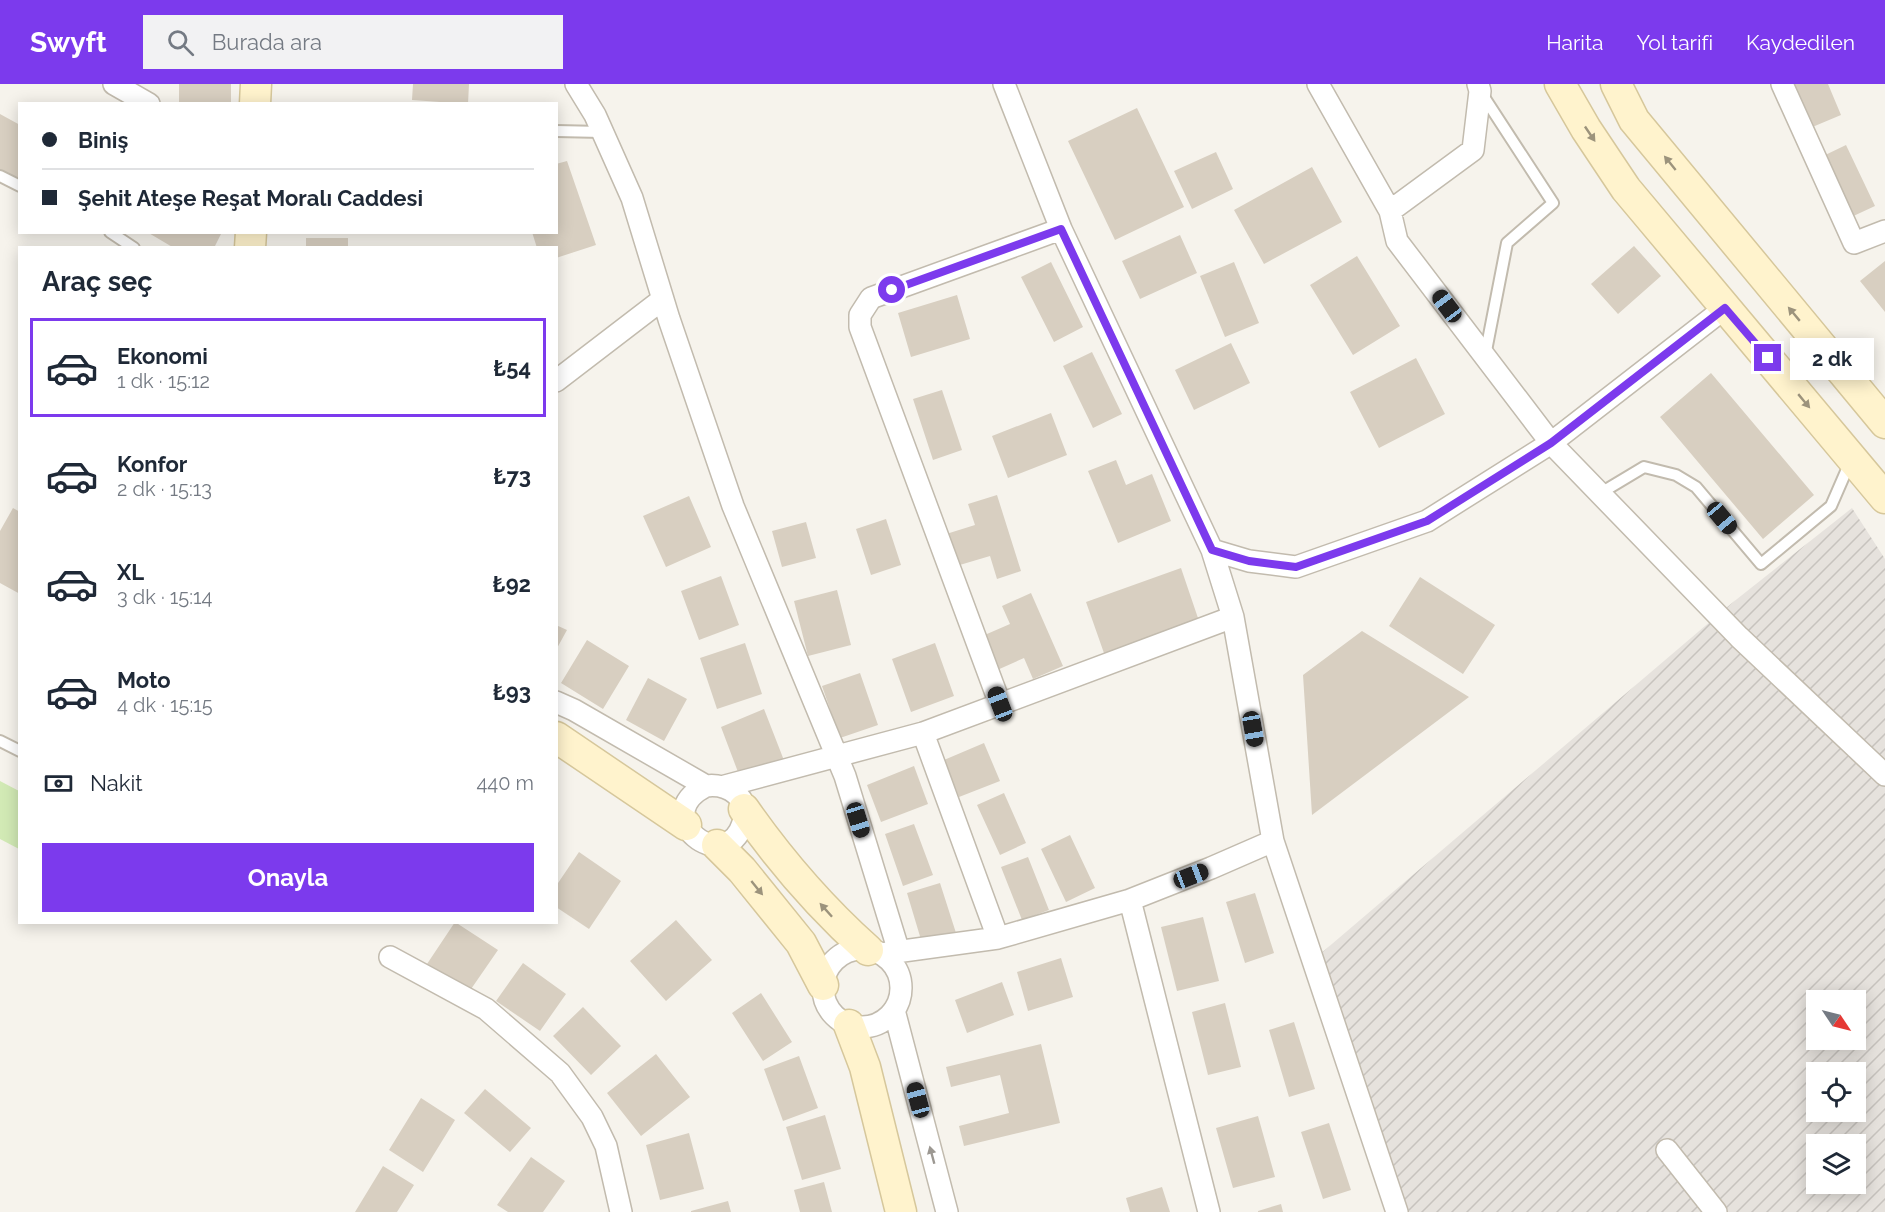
<!DOCTYPE html>
<html lang="tr">
<head>
<meta charset="utf-8">
<style>
  body { margin:0; font-family:Raleway,sans-serif; background:#f2f2f3; color:#1f2937; height:100vh; display:flex; flex-direction:column; font-size:22px; white-space:nowrap }
  * { box-sizing:border-box; margin:0 }
  p { font-size:20px; color:#747a83 }
  .icon { flex:none; width:33px; height:33px; fill:none; stroke:currentColor; stroke-width:2; stroke-linecap:round; stroke-linejoin:round }
  .map { position:relative; flex:1; overflow:hidden }
  .details { position:absolute; left:18px; top:162px; width:540px; height:678px; display:flex; flex-direction:column; background:#fff; border-radius:0px; box-shadow:0 3px 15px #0003 }
  .details>* { flex:none }
  .guide { position:absolute; left:18px; top:18px; width:540px; height:132px; border-radius:0px; box-shadow:0 3px 15px #0003; display:grid; align-content:center; height:132px; padding:0 24px; background:#fff }
  .needle { width:39px; rotate:125deg }
  .fabs { position:absolute; left:1806px; top:906px; display:grid; gap:12px }
  .fabs a { display:grid; place-items:center; width:60px; height:60px; border-radius:0px; background:#fff; box-shadow:0 3px 15px #0003; font-size:30px }
  .end { position:absolute; width:27px; height:27px; margin:-14px; border:8px solid #7c3aed; background:#fff; box-shadow:0 0 0 3px #fff }
  .from { border-radius:50% }
  .bubble { position:absolute; height:42px; border-radius:0px; background:#fff; box-shadow:0 3px 15px #0003; font-size:20px; font-weight:700; line-height:42px; text-align:center }
  .car { position:absolute; width:18px; height:36px; margin:-18px -9px; border-radius:8px; box-shadow:0 0 4px 2px #0007; background:linear-gradient(#222 24%,#8ab4d8 0 40%,#222 0 76%,#8ab4d8 0 86%,#222 0) }
  .guide b { display:flex; align-items:center; gap:21px; height:57px; font-size:22px }
  .guide b+b { border-top:2px solid #e0e1e3 }
  .guide i { width:15px; height:15px; background:#1f2937 }
  ul { padding:0; list-style:none }
  li { display:flex; align-items:center; gap:18px; height:99px; margin:0 12px 9px; padding:0 12px; border:3px solid transparent; border-radius:0px }
  li div { flex:1 }
  li b { display:block; font-size:22px }
  li em { font-style:normal; font-weight:700 }
  li.on { border-color:#7c3aed }
  li>.icon { width:54px; height:54px; stroke-width:1.5 }
  h2 { padding:0 24px; font-size:27px; line-height:72px }
  .pay { display:flex; align-items:center; gap:15px; height:66px; padding:0 24px; font-size:22px }
  .pay p { margin-inline-start:auto }
  .cta { display:flex; gap:12px; margin-top:auto; padding:12px 24px }
  .cta a { flex:1; height:69px; border-radius:0px; background:#7c3aed; color:#fff; font-size:24px; font-weight:700; line-height:69px; text-align:center }
  header { display:flex; align-items:center; gap:36px; box-sizing:border-box; height:84px; padding:0 30px; background:#7c3aed; color:#fff }
  header strong { font-size:28px }
  nav { display:flex; gap:33px; margin-inline-start:auto; font-size:21px }
  .search { width:420px; height:54px; background:#f2f2f3; display:flex; align-items:center; gap:15px; box-sizing:border-box; padding:0 21px; border-radius:0px; color:#747a83; font-size:22px }
  .map>svg:first-child { display:block }
</style>
</head>
<body>
<header>
<strong>Swyft</strong>
<div class="search"><svg class="icon" aria-label="search" viewBox="0 0 24 24"><circle cx="10" cy="10" r="6"/><path d="M15 15l6 6"/></svg>Burada ara</div>
<nav><a>Harita</a><a>Yol tarifi</a><a>Kaydedilen</a></nav>
</header>
<div class="map">
<svg width="1885" height="1128" viewBox="0 0 1885 1128">
  <defs>
    <pattern id="industrial-furrows" width="10" height="10" patternUnits="userSpaceOnUse" patternTransform="scale(1.5)"><rect width="10" height="10" fill="#e6e2dd"/><path d="M-1 1l2-2M0 10L10 0M9 11l2-2" fill="none" stroke="#c7c3be"/></pattern>
  </defs>
  <rect width="100%" height="100%" fill="#f6f3ec"/>
  <path fill="url(#industrial-furrows)" fill-rule="evenodd" d="M1852,424L1885,475V1128H1389L1312,877L1732,519ZM1816,916H1856V956H1816ZM1816,988H1856V1028H1816ZM1816,1060H1856V1100H1816Z"/>
  <path fill="#d2eab5" d="M0,697L19,707V765L0,755Z"/>
  <path fill="#d8cfc1" d="M179,0H231V20H179Z
    M413,0H469L468,20L412,16Z
    M1792,0H1828L1841,31L1810,44Z
    M1137,24L1184,123L1115,156L1068,57Z
    M0,30L20,41V99L0,89Z
    M1846,61L1875,122L1847,135L1819,74Z
    M1216,68L1233,105L1192,125L1174,87Z
    M567,77L596,161L556,174V164H537L532,148H556V80Z
    M1312,83L1342,138L1264,180L1234,126Z
    M147,148H222L214,164H174Z
    M1180,151L1197,189L1140,215L1122,177Z
    M306,154H348V164H306Z
    M1634,162L1661,192L1618,230L1591,200Z
    M1357,172L1400,242L1353,271L1310,201Z
    M1885,177V228L1860,197Z
    M1051,178L1083,243L1054,258L1021,193Z
    M1234,178L1259,239L1225,253L1200,192Z
    M957,211L970,255L911,273L898,229Z
    M1231,259L1250,299L1194,326L1175,286Z
    M1092,268L1122,330L1093,344L1063,282Z
    M1416,274L1445,330L1379,364L1350,308Z
    M1711,289L1814,411L1763,455L1660,333Z
    M942,306L962,366L933,376L913,315Z
    M1051,329L1067,371L1008,394L992,352Z
    M1116,376L1126,401L1152,390L1171,437L1118,459L1088,387Z
    M997,411L1021,487L997,495L990,472L953,483L943,451L975,441L968,420Z
    M689,412L711,463L666,483L643,432Z
    M13,424L20,428V510L0,499V447Z
    M886,435L901,481L871,491L856,445Z
    M806,438L816,474L782,483L772,447Z
    M1181,484L1199,537L1105,572L1086,518Z
    M721,492L739,541L699,556L681,507Z
    M1420,493L1495,541L1463,590L1389,542Z
    M837,506L851,561L808,572L794,517Z
    M1031,509L1063,582L1033,595L1024,574L995,587L980,553L1010,540L1002,522Z
    M556,541L567,546L556,566Z
    M1362,547L1469,613L1312,731L1303,591Z
    M587,556L629,582L603,625L561,599Z
    M745,559L762,610L717,625L700,574Z
    M935,559L954,612L911,628L892,575Z
    M860,589L878,641L840,654L822,602Z
    M648,594L687,615L664,657L626,636Z
    M764,625L785,679L741,696L721,643Z
    M984,659L1000,697L959,713L944,676Z
    M914,682L928,720L881,738L867,701Z
    M1004,709L1026,759L1000,771L977,721Z
    M914,740L933,791L903,802L885,750Z
    M1070,751L1095,804L1066,818L1041,765Z
    M579,768L621,797L589,845L556,823V802Z
    M1028,773L1049,826L1022,836L1001,783Z
    M940,799L956,849L922,859L907,809Z
    M1255,809L1274,869L1245,879L1226,818Z
    M1203,833L1219,897L1177,907L1161,843Z
    M676,836L712,876L666,917L630,877Z
    M455,838L498,866L469,908L427,880Z
    M1061,874L1073,913L1028,927L1017,888Z
    M523,879L566,910L540,947L496,917Z
    M1002,898L1014,931L967,949L955,916Z
    M761,909L792,958L763,977L732,929Z
    M1225,919L1241,983L1208,991L1192,928Z
    M583,923L621,962L591,991L553,952Z
    M1294,938L1315,1005L1289,1013L1269,946Z
    M1041,960L1060,1039L964,1062L959,1042L1009,1029L1000,991L951,1003L946,983Z
    M656,970L690,1013L641,1052L607,1009Z
    M799,972L818,1024L783,1037L764,985Z
    M485,1005L531,1044L510,1068L464,1029Z
    M421,1014L455,1036L423,1088L389,1066Z
    M825,1031L841,1085L802,1096L786,1043Z
    M1258,1032L1275,1093L1233,1104L1216,1044Z
    M1329,1039L1351,1106L1323,1115L1301,1048Z
    M689,1049L704,1105L660,1116L646,1061Z
    M531,1073L565,1097L543,1128H508L497,1121Z
    M383,1082L414,1101L397,1128H355Z
    M824,1098L832,1128H800L794,1106Z
    M1162,1103L1170,1128H1130L1126,1114Z
    M728,1117L731,1128H691V1127Z
    M1281,1120L1283,1128H1258V1127Z"/>
  <g fill="none" stroke-linecap="round" stroke-linejoin="round">
    <g stroke="#c2bbae" stroke-width="14">
      <path id="service" d="M1482,10L1553,119L1507,159L1485,272
        M556,47L602,48
        M0,92L20,102
        M110,148L134,164
        M1599,410L1644,383L1676,391L1696,403L1761,480L1831,422L1851,376
        M0,657L20,667"/>
    </g>
    <g stroke="#c2bbae" stroke-width="24">
      <path id="minor" d="M114,0L149,20
        M576,0L595,31L632,114L669,235L733,422L845,692L899,868
        M1004,0L1061,145
        M1318,0L1390,127
        M1478,0L1480,7L1473,66L1390,127L1397,157L1551,359L1739,553L1885,691
        M1782,0L1854,159L1885,147
        M556,297L663,215
        M1212,466L1233,533L1273,757L1397,1128
        M556,618L574,626L706,702C728,699 752,714 743,739C725,795 646,732 706,702
        M1000,620L860,243V231L871,214L1061,145L1212,466L1249,477L1296,483L1427,437L1551,359L1725,224
        M923,649L998,854
        M725,702L923,649L1233,533
        M1130,816L1209,1128
        M823 904a39 39 0 1 1 78 0a39 39 0 1 1-78 0Z
        M881,870L998,854L1130,816L1211,784L1273,757
        M390,873L486,925L560,989L592,1033L606,1062L621,1128
        M894,926L947,1128
        M1667,1066L1716,1128"/>
    </g>
    <g stroke="#d6c79b" stroke-width="33">
      <path id="secondary" d="M1560,0L1586,45L1626,105L1885,414
        M1616,0L1634,36L1885,339
        M255,20L256,0
        M250,164L251,148
        M556,653L686,741
        M744,725C781,778 820,823 868,866
        M717,761L742,786L801,859L823,901
        M849,941L865,983L901,1128"/>
    </g>
    <use href="#service" stroke="#fff" stroke-width="10"/>
    <use href="#minor" stroke="#fff" stroke-width="21"/>
    <use href="#secondary" stroke="#fff3cd" stroke-width="30"/>
  </g>
  <defs><path id="oneway-solid" d="M-6-.8H1V-3.2L6.5 0L1 3.2V.8H-6Z" transform="scale(1.5)"/></defs>
  <g fill="#9c937c">
    <use href="#oneway-solid" transform="translate(1590 50) rotate(56)"/>
    <use href="#oneway-solid" transform="translate(1670 79) rotate(-129)"/>
    <use href="#oneway-solid" transform="translate(1794 230) rotate(-130)"/>
    <use href="#oneway-solid" transform="translate(1804 317) rotate(50)"/>
    <use href="#oneway-solid" transform="translate(757 804) rotate(51)"/>
    <use href="#oneway-solid" transform="translate(826 826) rotate(-132)"/>
  </g>
  <use fill="#9c9892" href="#oneway-solid" transform="translate(932 1071) rotate(-105)"/>
  <g fill="none" stroke-linecap="round" stroke-linejoin="round">
    <path stroke="#7c3aed" stroke-width="8" d="M892,206L1061,145L1212,466L1249,477L1296,483L1427,437L1551,359L1725,224L1768,274"/>
  </g>
</svg>
<div class="fabs">
<a><svg class="needle" viewBox="-14 -14 28 28"><path d="M0-13l5 13h-10z" fill="#e53935"/><path d="M0 13l5-13h-10z" fill="#747a83"/></svg></a>
<a><svg class="icon" aria-label="locate" viewBox="0 0 24 24"><circle cx="12" cy="12" r="6"/><path d="M12 2v4M12 18v4M2 12h4M18 12h4"/></svg></a>
<a><svg class="icon" aria-label="layers" viewBox="0 0 24 24"><path d="M12 4l9 5-9 5-9-5zM3 14l9 5 9-5"/></svg></a>
</div>
<i class="end from" style="left:892px;top:206px"></i>
<i class="end" style="left:1768px;top:274px"></i>
<div class="bubble" style="left:1790px;top:254px;width:84px">2 dk</div>
<i class="car" style="left:1447px;top:222px;rotate:323deg"></i>
<i class="car" style="left:1722px;top:434px;rotate:140deg"></i>
<i class="car" style="left:1000px;top:620px;rotate:339deg"></i>
<i class="car" style="left:1253px;top:645px;rotate:170deg"></i>
<i class="car" style="left:858px;top:736px;rotate:163deg"></i>
<i class="car" style="left:1191px;top:792px;rotate:69deg"></i>
<i class="car" style="left:918px;top:1016px;rotate:345deg"></i>
<div class="guide">
<b><i class="from"></i>Biniş</b>
<b><i></i>Şehit Ateşe Reşat Moralı Caddesi</b>
</div>
<section class="details">
<h2>Araç seç</h2>
<ul>
<li class="on"><svg class="icon" aria-label="car" viewBox="0 0 24 24"><path d="M5 17H2v-5l4-1 3-4h7l3 4 3 1v5h-3M9 17h6M6 11h13"/><circle cx="7" cy="17" r="2"/><circle cx="17" cy="17" r="2"/></svg><div><b>Ekonomi</b><p>1 dk · 15:12</p></div><em>₺54</em></li>
<li><svg class="icon" aria-label="car" viewBox="0 0 24 24"><path d="M5 17H2v-5l4-1 3-4h7l3 4 3 1v5h-3M9 17h6M6 11h13"/><circle cx="7" cy="17" r="2"/><circle cx="17" cy="17" r="2"/></svg><div><b>Konfor</b><p>2 dk · 15:13</p></div><em>₺73</em></li>
<li><svg class="icon" aria-label="car" viewBox="0 0 24 24"><path d="M5 17H2v-5l4-1 3-4h7l3 4 3 1v5h-3M9 17h6M6 11h13"/><circle cx="7" cy="17" r="2"/><circle cx="17" cy="17" r="2"/></svg><div><b>XL</b><p>3 dk · 15:14</p></div><em>₺92</em></li>
<li><svg class="icon" aria-label="car" viewBox="0 0 24 24"><path d="M5 17H2v-5l4-1 3-4h7l3 4 3 1v5h-3M9 17h6M6 11h13"/><circle cx="7" cy="17" r="2"/><circle cx="17" cy="17" r="2"/></svg><div><b>Moto</b><p>4 dk · 15:15</p></div><em>₺93</em></li>
</ul>
<div class="pay"><svg class="icon" aria-label="cash" viewBox="0 0 24 24"><path d="M3 7h18v10H3z"/><circle cx="12" cy="12" r="2"/></svg>Nakit<p>440 m</p></div>
<div class="cta"><a>Onayla</a></div>
</section>
</div>
</body>
</html>
